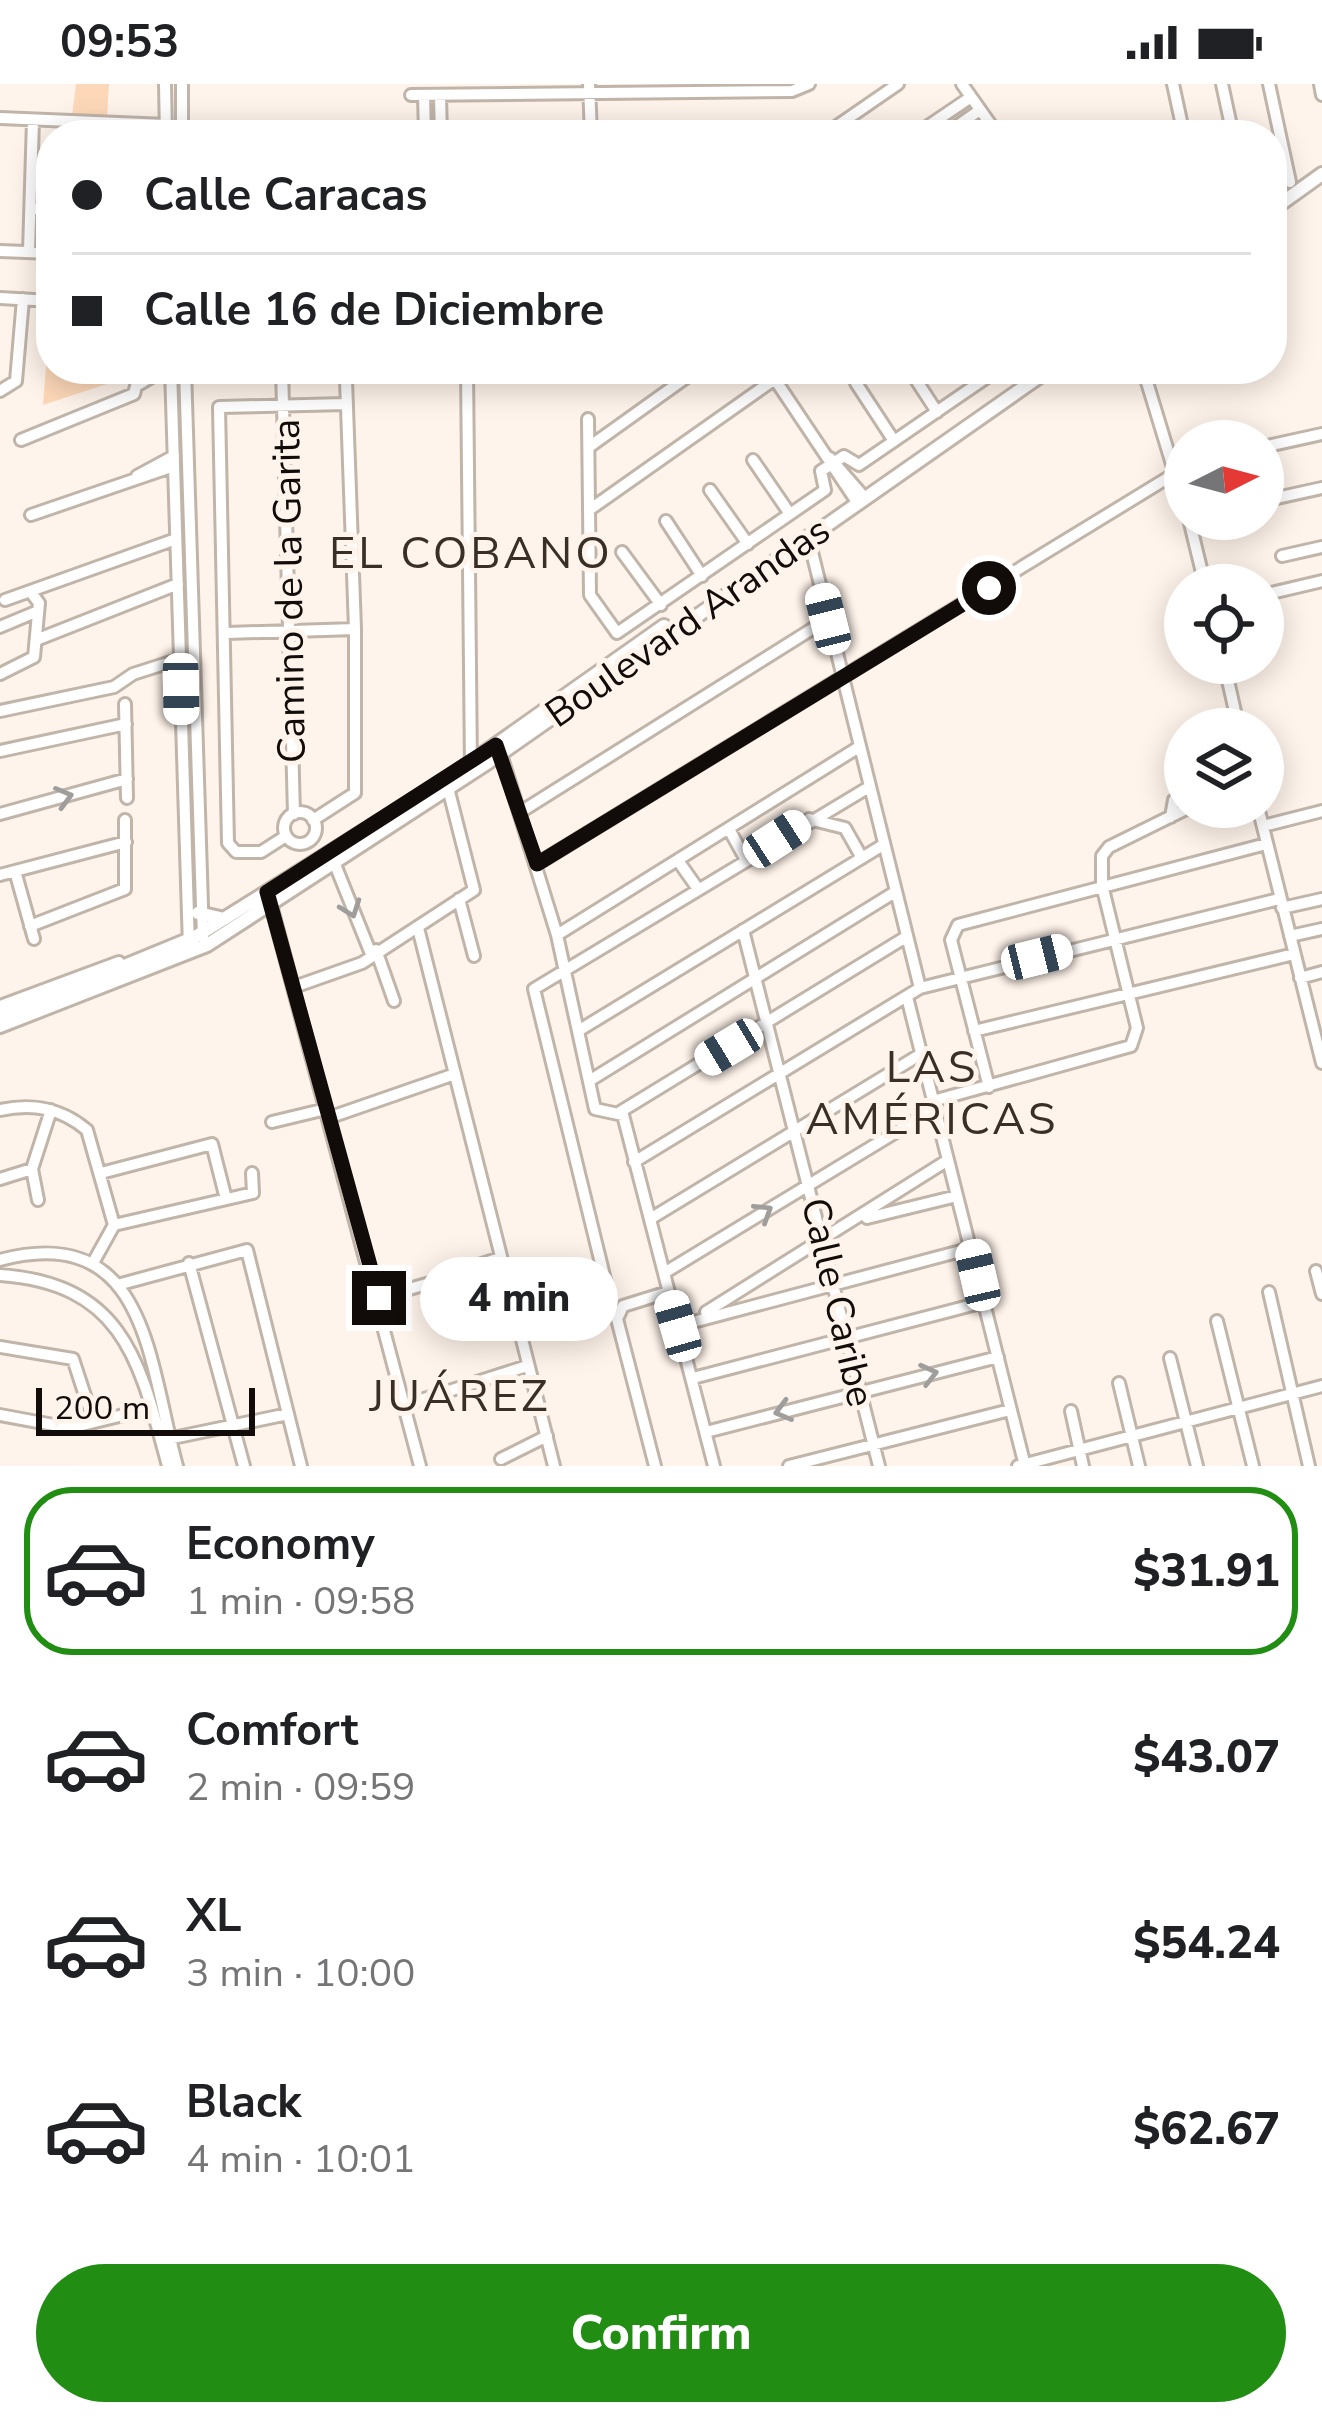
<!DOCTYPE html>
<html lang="en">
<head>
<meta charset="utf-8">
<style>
  body { margin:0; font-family:"Nunito Sans",sans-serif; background:#f6f6f6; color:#202124; height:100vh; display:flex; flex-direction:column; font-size:45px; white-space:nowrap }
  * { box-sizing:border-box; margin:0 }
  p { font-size:39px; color:#757577 }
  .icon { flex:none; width:66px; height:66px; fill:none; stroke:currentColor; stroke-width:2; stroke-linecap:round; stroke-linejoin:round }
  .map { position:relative; height:1382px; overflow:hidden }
  .details { display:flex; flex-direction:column; background:#fff; flex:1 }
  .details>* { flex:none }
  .hud { position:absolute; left:36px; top:36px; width:1251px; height:264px; border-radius:48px; box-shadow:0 6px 30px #0003; display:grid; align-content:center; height:264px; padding:0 36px; background:#fff }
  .needle { width:78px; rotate:84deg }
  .controls { position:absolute; left:1164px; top:336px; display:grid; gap:24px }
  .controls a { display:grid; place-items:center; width:120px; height:120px; border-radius:50%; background:#fff; box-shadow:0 6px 30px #0003; font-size:60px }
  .scale { position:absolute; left:36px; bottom:30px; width:219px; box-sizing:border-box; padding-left:12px; border:6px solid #110c09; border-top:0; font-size:33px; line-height:42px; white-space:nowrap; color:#110c09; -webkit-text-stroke:9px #fff4eb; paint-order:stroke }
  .end { position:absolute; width:54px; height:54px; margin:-27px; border:15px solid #110c09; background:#fff; box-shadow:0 0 0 6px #fff }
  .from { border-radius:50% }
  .bubble { position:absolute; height:84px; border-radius:42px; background:#fff; box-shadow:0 6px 30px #0003; font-size:39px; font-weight:800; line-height:84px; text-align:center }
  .car { position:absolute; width:36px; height:72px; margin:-36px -18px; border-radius:15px; box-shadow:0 0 9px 3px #0007; background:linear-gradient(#fff 24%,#345 0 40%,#fff 0 76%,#345 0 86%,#fff 0) }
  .hud b { display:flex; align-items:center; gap:42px; height:114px; font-size:45px }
  .hud b+b { border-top:3px solid #e0e0e0 }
  .hud i { width:30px; height:30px; background:#202124 }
  ul { padding:21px 0 0; list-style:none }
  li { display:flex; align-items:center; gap:36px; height:168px; margin:0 24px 18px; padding:0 12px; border:6px solid transparent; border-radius:48px }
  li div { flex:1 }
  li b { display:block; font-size:45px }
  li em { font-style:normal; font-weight:800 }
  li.selected { border-color:#218e13 }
  li>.icon { width:108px; height:108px; stroke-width:1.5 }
  .button { display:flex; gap:24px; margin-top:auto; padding:24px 36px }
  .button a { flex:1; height:138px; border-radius:72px; background:#218e13; color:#fff; font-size:48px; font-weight:800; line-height:138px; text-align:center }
  .status { display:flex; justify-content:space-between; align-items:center; height:84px; padding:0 60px; background:#fff; direction:ltr }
  .status svg { height:33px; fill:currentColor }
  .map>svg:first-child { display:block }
</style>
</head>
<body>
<div class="status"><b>09:53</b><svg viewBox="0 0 49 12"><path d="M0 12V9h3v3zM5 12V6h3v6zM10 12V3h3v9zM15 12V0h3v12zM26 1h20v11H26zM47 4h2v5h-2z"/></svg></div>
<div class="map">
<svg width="1322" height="1382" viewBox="0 0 1322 1382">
  <rect width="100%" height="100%" fill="#fff4eb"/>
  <path fill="#fdd8b8" d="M76,0H109L107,34L72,32Z
    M50,231L51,285H152L43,321Z"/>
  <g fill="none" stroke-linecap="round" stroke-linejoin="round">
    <g stroke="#c1b5aa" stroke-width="16">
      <path id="minor" d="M165,0L166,51
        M182,0V51
        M589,0L591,51
        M962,0L998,51
        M1173,0L1184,51
        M1222,0L1233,51
        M1269,0L1290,98
        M1320,0L1322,11
        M411,11L792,7L809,0
        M424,11L425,51
        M440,11L441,51
        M0,34L166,41
        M824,51L898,0
        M915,51L971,13
        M944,51L980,26
        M31,125H51
        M0,167L51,169
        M29,168L33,36
        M0,214L51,217
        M171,285L189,863
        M185,285L203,853
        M282,285L294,730
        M467,285L471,684
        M768,285L857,418
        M909,285L937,328
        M1143,285L1185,423
        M856,299L894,357
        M0,307L16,297L23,215
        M588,335L590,511L617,549L825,406L821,387L844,372L859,381L999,285
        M21,356L134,310L136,302L165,285
        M589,363L698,285
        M1263,363L1322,350
        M830,374L864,413
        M753,376L790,430
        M137,392L174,372
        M710,406L748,460
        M1263,417L1322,404
        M589,426L789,285
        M31,431L174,382
        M1189,435L1205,501
        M666,437L702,492
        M808,452L920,904
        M622,468L661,521
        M1282,472L1322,463
        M1263,511L1322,497
        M5,516L176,455
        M0,543L38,527
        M227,549L355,545
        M36,556L178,500
        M1224,579L1239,645
        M0,590L34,573L39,519L30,507
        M125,620L127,714
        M0,627L114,603L133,590L180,575
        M0,667L126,640
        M500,667L557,851L595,1025L623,1031L714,1382
        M1258,723L1322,979
        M522,727L828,535
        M284 744a16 16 0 1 1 32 0a16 16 0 1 1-32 0Z
        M0,730L127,695
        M1171,733L1174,716L1185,708
        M809,735L845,744L862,774
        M313,736L355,709V545L346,296
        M1263,742L1322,727
        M730,747L746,776
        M286,752L261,768H236L228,759L219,323L346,320
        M334,778L371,870
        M679,778L698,805
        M537,780L1174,390
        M15,787L34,855
        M0,791L126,758
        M459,815L474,872
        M270,817L420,1382
        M1282,824L1322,815
        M30,842L125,805V736
        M418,844L554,1382
        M743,846L879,1382
        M557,851L859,663
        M1290,852L1322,845
        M376,866L394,917
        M1300,894L1322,888
        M294,903L362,879L474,806L446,696
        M907,913L1025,1382
        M0,922L119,878
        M578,947L883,761
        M974,947L1294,870
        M589,997L895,808
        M989,1003L951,856L958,841L1266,760
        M933,1017L1131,962L1137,944L1102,801V772L1109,763L1190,723
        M0,1026C33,1019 61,1024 87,1046L114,1141L94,1177
        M620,1028L906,853
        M328,1034L455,990
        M272,1038L326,1025
        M634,1078L920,904L1279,815
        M32,1085L38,1116
        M101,1089L212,1060L226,1115
        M0,1095L32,1085L51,1026
        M867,1134L957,1112
        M650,1135L921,970
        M114,1141L253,1109L252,1089
        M0,1176C148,1137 148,1278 177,1382
        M189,1179L244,1382
        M1316,1187L1322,1210
        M664,1189L934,1025
        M450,1190L500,1174
        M0,1191C125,1200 140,1279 168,1382
        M121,1200L247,1166L301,1382
        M1269,1208L1309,1382
        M609,1212L534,905L869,703
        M378,1214L430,1199
        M706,1228L948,1076
        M1217,1237L1253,1382
        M678,1242L972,1164
        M0,1263L73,1275L93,1336
        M1170,1274L1197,1382
        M693,1294L984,1218
        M1119,1299L1139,1382
        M405,1321L527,1282
        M1071,1327L1083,1382
        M0,1331L70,1344L152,1324
        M706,1348L998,1273
        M168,1355L288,1330
        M501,1375L547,1352
        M655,1382L617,1235L623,1222L668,1208
        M789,1382L1010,1326
        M1018,1382L1322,1302"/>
    </g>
    <g stroke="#c1b5aa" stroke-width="18">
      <path id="major" d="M1272,126L1322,90
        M198,829L220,834
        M0,933L195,853L446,696L664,542
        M0,942L207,861L487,679L1050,285"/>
    </g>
    <use href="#minor" stroke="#fff" stroke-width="10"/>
    <use href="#major" stroke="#fff" stroke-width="12"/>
  </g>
  <defs><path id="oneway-chevron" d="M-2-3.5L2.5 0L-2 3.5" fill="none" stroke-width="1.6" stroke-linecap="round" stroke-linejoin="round" transform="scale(3)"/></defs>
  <g stroke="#a09e9d">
    <use href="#oneway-chevron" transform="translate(64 713) rotate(-15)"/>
    <use href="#oneway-chevron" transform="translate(351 825) rotate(70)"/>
    <use href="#oneway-chevron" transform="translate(764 1128) rotate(-32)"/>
    <use href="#oneway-chevron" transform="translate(929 1290) rotate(-14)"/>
    <use href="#oneway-chevron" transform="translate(783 1327) rotate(165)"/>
  </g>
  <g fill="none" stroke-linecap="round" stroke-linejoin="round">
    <path stroke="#110c09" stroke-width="15" d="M379,1214L267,808L496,661L537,780L989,504"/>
  </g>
  <g text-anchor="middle" stroke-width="10" stroke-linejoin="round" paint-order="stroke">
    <g font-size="39" fill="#110c09" stroke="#fff4eb">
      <text transform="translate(288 507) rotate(-91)" y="14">Camino de la Garita</text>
      <text transform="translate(687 537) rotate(-35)" y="14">Boulevard Arandas</text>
      <text transform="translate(839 1218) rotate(77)" y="14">Calle Caribe</text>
    </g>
    <g font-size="45" letter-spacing="3" fill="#392f27" stroke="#fff4eb">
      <text x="471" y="484">EL COBANO</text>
      <text x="932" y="998">LAS<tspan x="932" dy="52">AMÉRICAS</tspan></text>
      <text x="460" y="1327">JUÁREZ</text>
    </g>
  </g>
</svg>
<div class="controls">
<a><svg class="needle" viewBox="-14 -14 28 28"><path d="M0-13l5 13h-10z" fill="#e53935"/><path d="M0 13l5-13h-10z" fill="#757577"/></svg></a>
<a><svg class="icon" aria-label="locate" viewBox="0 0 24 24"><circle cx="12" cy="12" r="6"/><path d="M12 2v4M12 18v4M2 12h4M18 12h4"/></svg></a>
<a><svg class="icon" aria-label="layers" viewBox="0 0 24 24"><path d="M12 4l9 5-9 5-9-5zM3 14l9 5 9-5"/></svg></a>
</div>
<div class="scale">200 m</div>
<i class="end from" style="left:989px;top:504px"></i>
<i class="end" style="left:379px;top:1214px"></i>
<div class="bubble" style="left:420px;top:1173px;width:198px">4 min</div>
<i class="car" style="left:828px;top:535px;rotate:346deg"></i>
<i class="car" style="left:181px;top:605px;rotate:179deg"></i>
<i class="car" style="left:777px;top:755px;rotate:57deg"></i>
<i class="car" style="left:1037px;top:873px;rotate:76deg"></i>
<i class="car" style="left:729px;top:963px;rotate:239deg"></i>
<i class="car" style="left:978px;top:1191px;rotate:347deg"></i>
<i class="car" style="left:678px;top:1242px;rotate:344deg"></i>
<div class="hud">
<b><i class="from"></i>Calle Caracas</b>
<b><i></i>Calle 16 de Diciembre</b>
</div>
</div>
<section class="details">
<ul>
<li class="selected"><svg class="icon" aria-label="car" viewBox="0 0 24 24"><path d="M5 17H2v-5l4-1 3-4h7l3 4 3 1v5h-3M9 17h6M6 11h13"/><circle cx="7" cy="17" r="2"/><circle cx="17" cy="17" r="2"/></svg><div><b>Economy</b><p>1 min · 09:58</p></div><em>$31.91</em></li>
<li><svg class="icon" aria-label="car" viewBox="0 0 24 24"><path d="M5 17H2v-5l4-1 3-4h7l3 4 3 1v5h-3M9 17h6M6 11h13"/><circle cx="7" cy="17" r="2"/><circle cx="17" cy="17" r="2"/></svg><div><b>Comfort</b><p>2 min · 09:59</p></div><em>$43.07</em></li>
<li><svg class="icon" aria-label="car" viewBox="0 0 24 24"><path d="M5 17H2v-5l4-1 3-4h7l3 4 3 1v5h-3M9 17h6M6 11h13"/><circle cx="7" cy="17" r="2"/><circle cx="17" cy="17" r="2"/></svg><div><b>XL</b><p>3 min · 10:00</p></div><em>$54.24</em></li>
<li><svg class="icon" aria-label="car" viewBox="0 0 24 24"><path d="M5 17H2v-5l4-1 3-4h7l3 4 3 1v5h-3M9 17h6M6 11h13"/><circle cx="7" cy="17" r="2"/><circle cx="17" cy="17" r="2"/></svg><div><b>Black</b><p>4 min · 10:01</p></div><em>$62.67</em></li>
</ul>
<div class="button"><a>Confirm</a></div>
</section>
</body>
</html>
